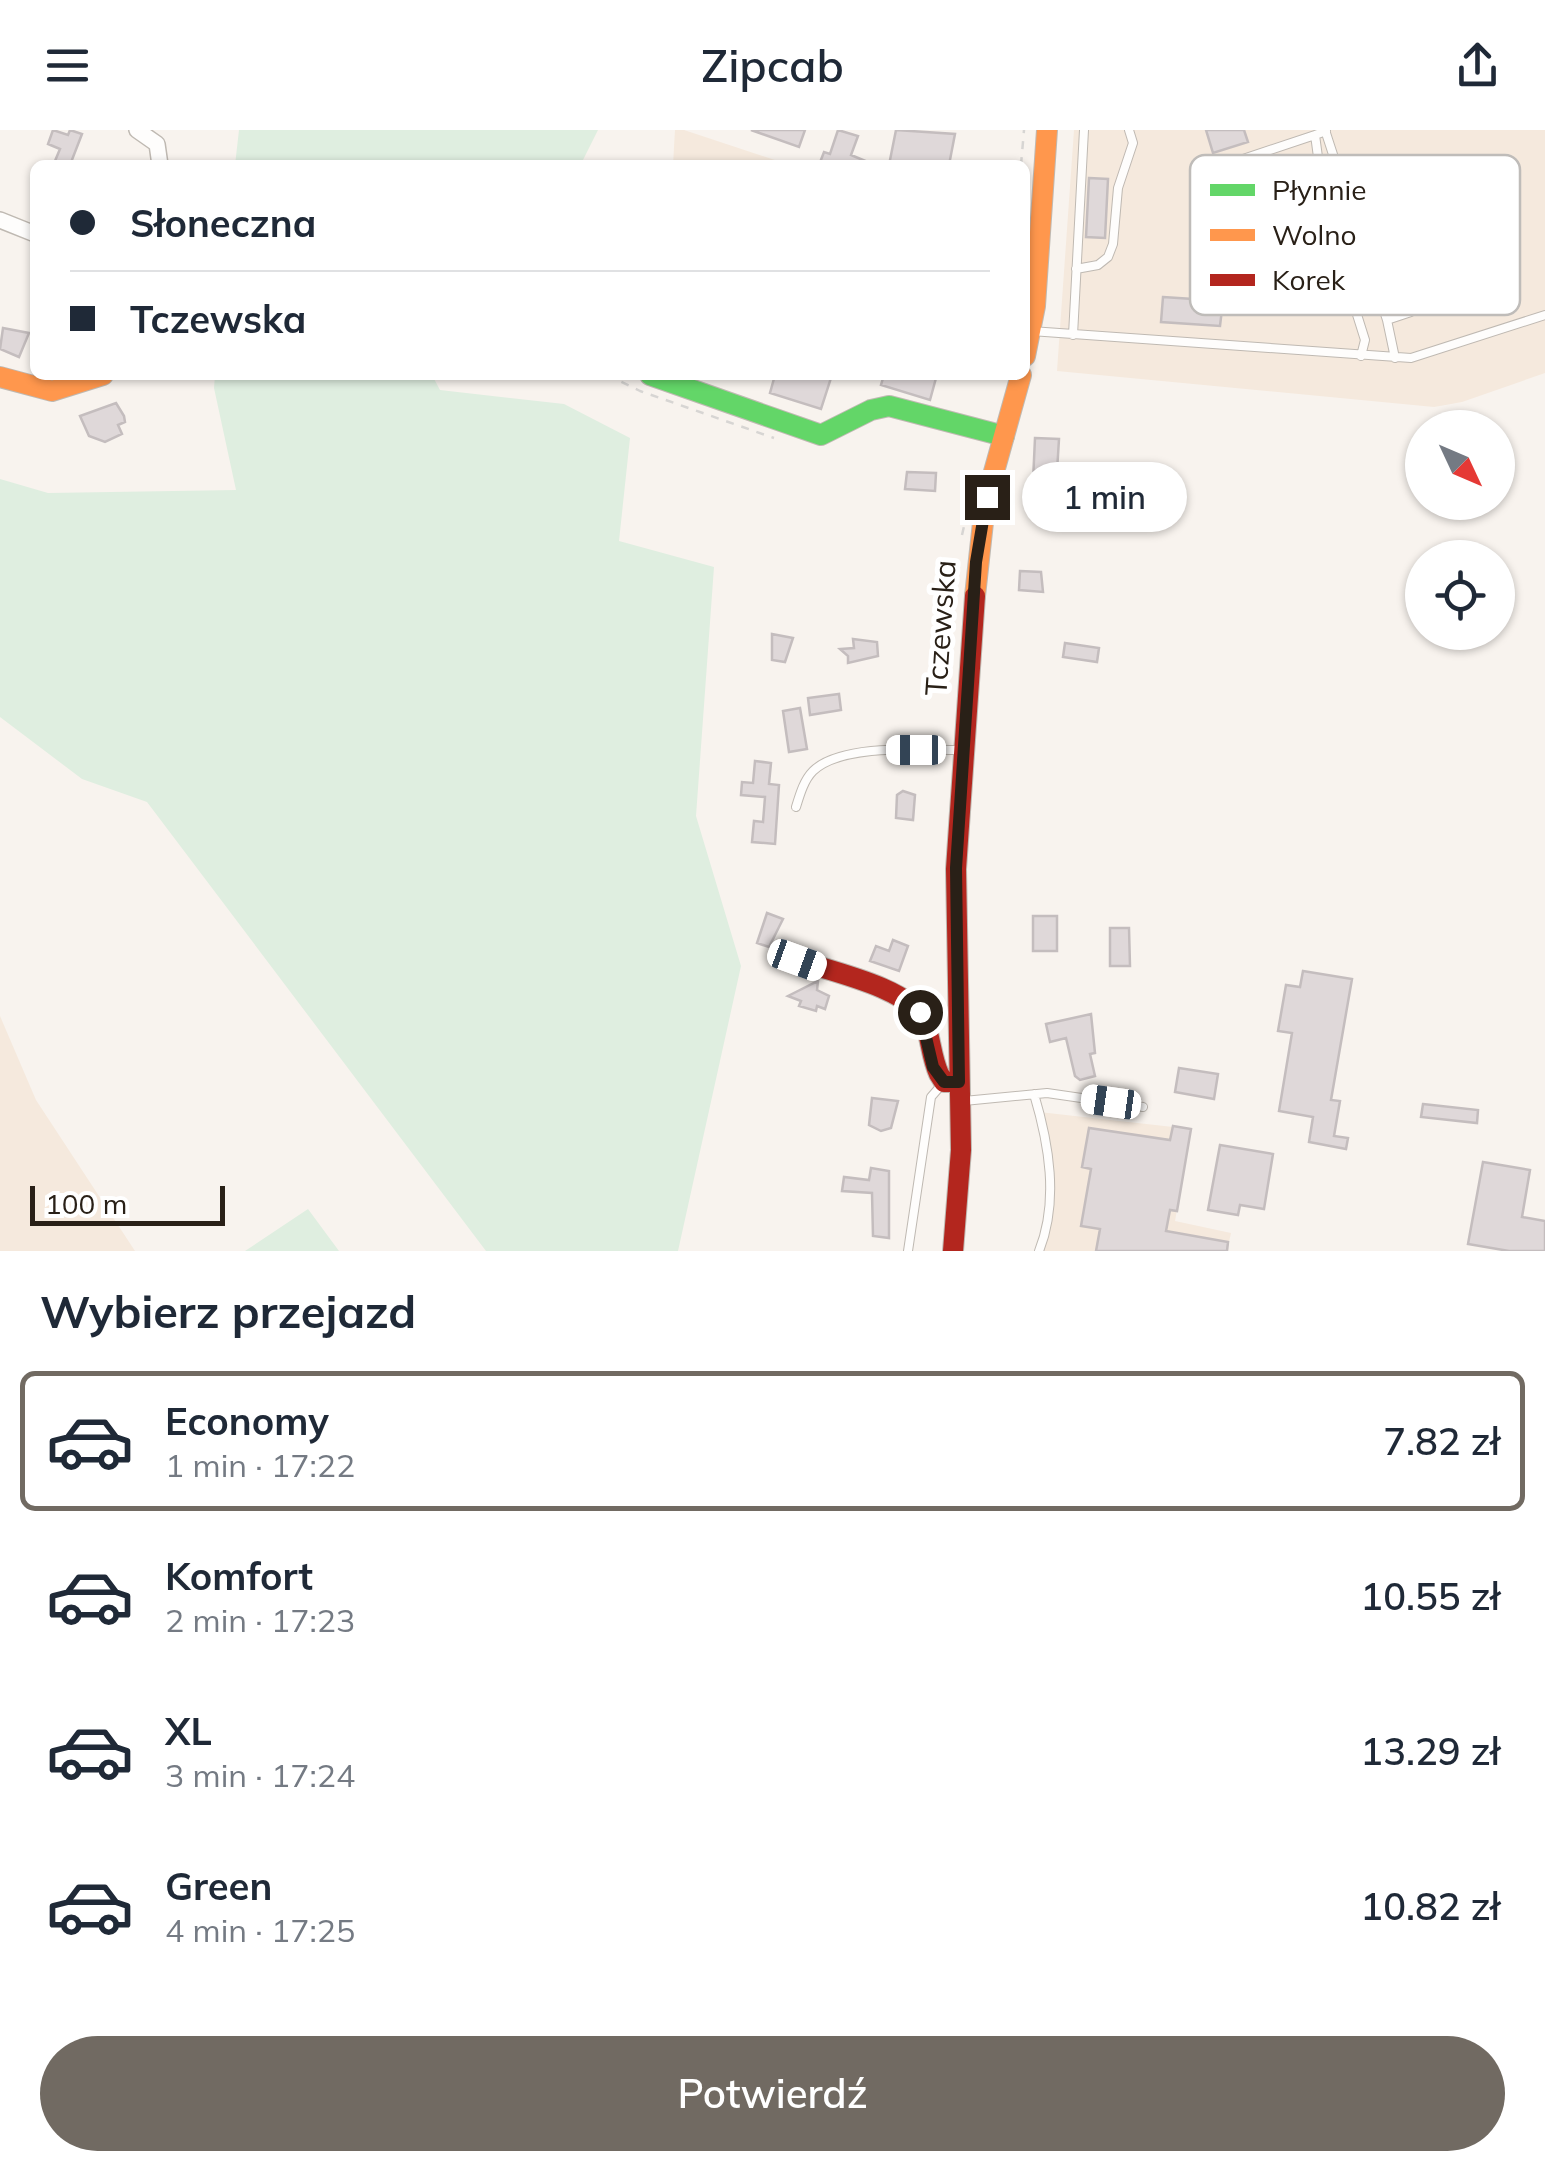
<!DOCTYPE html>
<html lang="pl">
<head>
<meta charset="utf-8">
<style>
  body { margin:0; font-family:Mulish,sans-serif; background:#f6f6f7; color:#1f2937; height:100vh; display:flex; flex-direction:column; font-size:38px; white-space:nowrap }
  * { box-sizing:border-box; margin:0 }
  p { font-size:32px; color:#747a83 }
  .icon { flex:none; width:55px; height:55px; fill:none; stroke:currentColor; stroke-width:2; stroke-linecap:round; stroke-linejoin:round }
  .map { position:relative; height:1121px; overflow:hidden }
  .details { display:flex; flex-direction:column; background:#fff; flex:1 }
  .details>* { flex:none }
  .guide { position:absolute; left:30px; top:30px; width:1000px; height:220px; border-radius:15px; box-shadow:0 2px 8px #0004; display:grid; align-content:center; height:220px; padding:0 40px; background:#fff }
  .needle { width:65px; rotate:134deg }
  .controls { position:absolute; left:1405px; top:280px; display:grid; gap:20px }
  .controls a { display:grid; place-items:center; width:110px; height:110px; border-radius:50%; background:#fff; box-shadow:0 2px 8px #0004; font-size:50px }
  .scale { position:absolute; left:30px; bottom:25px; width:195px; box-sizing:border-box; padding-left:10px; border:5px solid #292017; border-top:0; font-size:28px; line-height:35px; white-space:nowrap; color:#292017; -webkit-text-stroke:8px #fff; paint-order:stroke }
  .end { position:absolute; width:45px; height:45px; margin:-22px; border:12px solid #292017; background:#fff; box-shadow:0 0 0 5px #fff }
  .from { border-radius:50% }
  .bubble { position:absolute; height:70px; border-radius:35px; background:#fff; box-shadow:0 2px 8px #0004; font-size:32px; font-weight:600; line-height:70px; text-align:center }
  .car { position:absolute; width:30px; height:60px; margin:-30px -15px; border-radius:12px; box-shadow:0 0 8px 2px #0007; background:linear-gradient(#fff 24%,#345 0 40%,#fff 0 76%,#345 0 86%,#fff 0) }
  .guide b { display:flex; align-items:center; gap:35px; height:95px; font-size:38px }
  .guide b+b { border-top:2px solid #e0e1e3 }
  .guide i { width:25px; height:25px; background:#1f2937 }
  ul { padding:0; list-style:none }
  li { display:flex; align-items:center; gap:30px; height:140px; margin:0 20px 15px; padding:0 20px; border:5px solid transparent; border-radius:15px }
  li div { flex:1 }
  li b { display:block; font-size:38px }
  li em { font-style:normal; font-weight:600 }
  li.on { border-color:#716a62 }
  li>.icon { width:90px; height:90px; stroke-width:1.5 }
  h2 { padding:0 40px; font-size:45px; line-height:120px }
  .button { display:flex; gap:20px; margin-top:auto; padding:20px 40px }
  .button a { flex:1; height:115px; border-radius:60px; background:#716a62; color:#fff; font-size:40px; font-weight:600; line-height:115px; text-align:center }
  header { display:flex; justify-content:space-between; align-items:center; height:130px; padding:0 40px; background:#fff; font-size:45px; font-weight:600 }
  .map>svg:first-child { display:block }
</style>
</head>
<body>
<header><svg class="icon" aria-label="menu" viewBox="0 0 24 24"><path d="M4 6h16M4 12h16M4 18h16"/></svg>Zipcab<svg class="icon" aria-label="share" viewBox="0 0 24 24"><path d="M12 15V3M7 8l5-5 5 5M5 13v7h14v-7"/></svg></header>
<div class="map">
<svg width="1545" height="1121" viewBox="0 0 1545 1121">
  <rect width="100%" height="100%" fill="#f8f3ee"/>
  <path fill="#f5e9dd" d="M675,0H684L790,35H673Z
    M1074,0H1545V243L1462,272L1434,277L1057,241Z
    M0,886L36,970L135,1121H0Z
    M1039,982L1191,999L1175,1091L1231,1103L1227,1121H1037L1049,1090L1051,1037Z"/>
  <path fill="#dfeee0" d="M239,0H598L583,30L496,35H235Z
    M215,245H432L440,260L564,274L630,308L619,411L714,437L696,686L741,836L678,1121H486L147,672L82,649L0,587V349L48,363L236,360L214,258Z
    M308,1079L339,1121H245Z"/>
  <path fill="#dfd8d9" stroke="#c4bdbe" stroke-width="2.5" d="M53,0L68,5L70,0L82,4L70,35L55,31L60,19L48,14Z
    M751,0H805L799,17Z
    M838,0L858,6L851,25L875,35H819L824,22L830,24Z
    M896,0L955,4L949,35H889Z
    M1206,0H1244L1248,12L1213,23Z
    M1089,48L1108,49L1105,108L1086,107Z
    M1163,167L1223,171L1220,196L1161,192Z
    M3,198L29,203L19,227L0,219Z
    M775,245L831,248L821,279L770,263Z
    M884,245H926L936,248L930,270L881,255Z
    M116,273L124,286L125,292L118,295L122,304L105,312L89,306L80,286Z
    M1035,308L1059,309L1055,374L1032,373Z
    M907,342L936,343L935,361L905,359Z
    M1020,441L1041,442L1043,462L1019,460Z
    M772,504L793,508L785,532L772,530Z
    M853,509L877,512L878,526L848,533V526L840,519L854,518Z
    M1065,513L1099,518L1097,532L1063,527Z
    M839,564L841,580L810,585L808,568Z
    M800,578L807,619L789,622L783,581Z
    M755,631L771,633L769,654L779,655L775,714L752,712L754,691L763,692L765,667L741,665L742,652L753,653Z
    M903,661L915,665L913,690L896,688L897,665Z
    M767,783L783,789L769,817L757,813Z
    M1033,786H1057V821H1033Z
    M1110,798H1129L1130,836H1110Z
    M893,810L908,816L899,841L870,831L876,816L889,821Z
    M1303,841L1352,849L1331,970L1340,971L1334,1006L1348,1008L1346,1019L1309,1012L1313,987L1279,981L1292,903L1278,901L1286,855L1300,857Z
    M818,851L817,860L829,866L825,879L817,876L816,881L799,876L801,871L788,866Z
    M1091,884L1095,923L1090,924L1095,946L1080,950L1075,946L1066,908L1050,912L1046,894Z
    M1179,938L1218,944L1214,969L1175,962Z
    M872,968L898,971L891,998L881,1001L869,995Z
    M1423,974L1478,980L1477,993L1421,987Z
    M1173,996L1191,999L1177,1081L1170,1080L1166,1101L1228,1112L1227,1121H1096L1100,1099L1081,1096L1091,1039L1082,1037L1089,998L1170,1010Z
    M1220,1015L1273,1024L1264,1079L1240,1075L1238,1085L1208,1080Z
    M1483,1032L1530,1040L1522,1087L1545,1091V1121H1509L1468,1114Z
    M871,1038L889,1041V1108L873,1106L872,1063L842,1061L844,1047L869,1050Z"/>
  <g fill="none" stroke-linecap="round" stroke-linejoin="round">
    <g stroke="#bfb9b2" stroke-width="10">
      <path id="lane" d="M1325,0L1387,190L1395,228
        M1326,1L1315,5L1326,86L1365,210L1361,226
        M1228,34L1315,5
        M1076,139L1098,135L1108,127L1113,114L1118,58L1133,13L1129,0
        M1387,190L1411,182
        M1031,201L1411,228L1545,185
        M1073,205L1084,0
        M796,677C800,664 804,650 813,641C842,613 924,620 963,620
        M1034,964C1049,1014 1059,1071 1039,1121
        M964,971L1047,963L1143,977
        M908,1121L931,967L944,952"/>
    </g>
    <g stroke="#bfb9b2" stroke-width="18">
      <path id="street" d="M137,0L157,14L160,35
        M0,90L35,104"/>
    </g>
    <g stroke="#bfb9b2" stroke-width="22">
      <path id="fast" d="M650,245L821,305L871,280L889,276L1004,306"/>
    </g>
    <g stroke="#bfb9b2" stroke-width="22">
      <path id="slow" d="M1025,226L1035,176L1047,0
        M0,247L52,261L103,245
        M975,466L985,374L1021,245"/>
    </g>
    <g stroke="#bfb9b2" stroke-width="22">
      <path id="jam" d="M797,830C829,841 910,858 924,890C931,908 931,927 939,944L944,952H959
        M953,1121L961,1020L956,739L975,466"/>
    </g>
    <path stroke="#d7d5d3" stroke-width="2.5" stroke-dasharray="8 8" stroke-linecap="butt" d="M1021,35L1024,0
      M607,245L640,261L774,308
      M962,405L965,392"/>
    <use href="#lane" stroke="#fefdfc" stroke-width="8"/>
    <use href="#street" stroke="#fefdfc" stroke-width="15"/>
    <use href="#fast" stroke="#63d668" stroke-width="20"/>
    <use href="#slow" stroke="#ff974d" stroke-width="20"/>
    <use href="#jam" stroke="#b3261e" stroke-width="20"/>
  </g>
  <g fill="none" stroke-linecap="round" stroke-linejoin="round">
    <path stroke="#292017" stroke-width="12" d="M920,882L933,937L944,952H959L956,738L976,432L987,367"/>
  </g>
  <g text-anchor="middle" stroke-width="10" stroke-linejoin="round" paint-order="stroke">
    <g font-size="30" fill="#292017" stroke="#fff">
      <text transform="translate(941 498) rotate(-86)" y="10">Tczewska</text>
    </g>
  </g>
  <rect x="1190" y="25" width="330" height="160" rx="15" fill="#fff" stroke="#bfbcb9" stroke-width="2.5"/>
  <rect x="1210" y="54" width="45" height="12" fill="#63d668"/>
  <rect x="1210" y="99" width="45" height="12" fill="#ff974d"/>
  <rect x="1210" y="144" width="45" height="12" fill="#b3261e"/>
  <g font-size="28" fill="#292017">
    <text x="1272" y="70">Płynnie</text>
    <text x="1272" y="115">Wolno</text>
    <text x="1272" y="160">Korek</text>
  </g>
</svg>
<div class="controls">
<a><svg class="needle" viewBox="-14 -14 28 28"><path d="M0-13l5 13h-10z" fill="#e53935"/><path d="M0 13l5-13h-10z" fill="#747a83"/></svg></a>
<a><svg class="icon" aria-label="locate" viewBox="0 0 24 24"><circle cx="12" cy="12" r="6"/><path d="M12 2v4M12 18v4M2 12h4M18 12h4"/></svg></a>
</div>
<div class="scale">100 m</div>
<i class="end from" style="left:920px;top:882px"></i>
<i class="end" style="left:987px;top:367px"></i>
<div class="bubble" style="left:1022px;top:332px;width:165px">1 min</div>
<i class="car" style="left:916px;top:620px;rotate:270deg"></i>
<i class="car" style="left:797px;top:830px;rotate:110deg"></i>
<i class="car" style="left:1111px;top:972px;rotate:278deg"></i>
<div class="guide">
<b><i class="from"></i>Słoneczna</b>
<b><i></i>Tczewska</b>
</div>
</div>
<section class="details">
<h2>Wybierz przejazd</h2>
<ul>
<li class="on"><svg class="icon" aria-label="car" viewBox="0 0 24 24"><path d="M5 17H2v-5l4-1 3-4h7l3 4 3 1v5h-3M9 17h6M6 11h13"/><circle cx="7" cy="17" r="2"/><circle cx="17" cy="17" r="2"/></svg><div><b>Economy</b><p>1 min · 17:22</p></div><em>7.82 zł</em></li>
<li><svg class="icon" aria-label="car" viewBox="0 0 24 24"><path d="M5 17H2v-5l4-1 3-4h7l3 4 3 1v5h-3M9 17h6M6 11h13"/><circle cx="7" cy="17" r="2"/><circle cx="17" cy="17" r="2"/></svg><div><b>Komfort</b><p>2 min · 17:23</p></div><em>10.55 zł</em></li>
<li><svg class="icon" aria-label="car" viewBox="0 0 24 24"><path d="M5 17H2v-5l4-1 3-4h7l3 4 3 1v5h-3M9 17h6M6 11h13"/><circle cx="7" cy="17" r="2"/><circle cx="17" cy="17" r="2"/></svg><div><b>XL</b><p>3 min · 17:24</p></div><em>13.29 zł</em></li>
<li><svg class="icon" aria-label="car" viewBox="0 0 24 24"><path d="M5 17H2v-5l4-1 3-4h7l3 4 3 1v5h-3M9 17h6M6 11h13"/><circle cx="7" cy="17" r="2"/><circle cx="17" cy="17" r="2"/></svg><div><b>Green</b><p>4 min · 17:25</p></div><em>10.82 zł</em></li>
</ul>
<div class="button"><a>Potwierdź</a></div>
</section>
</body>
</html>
